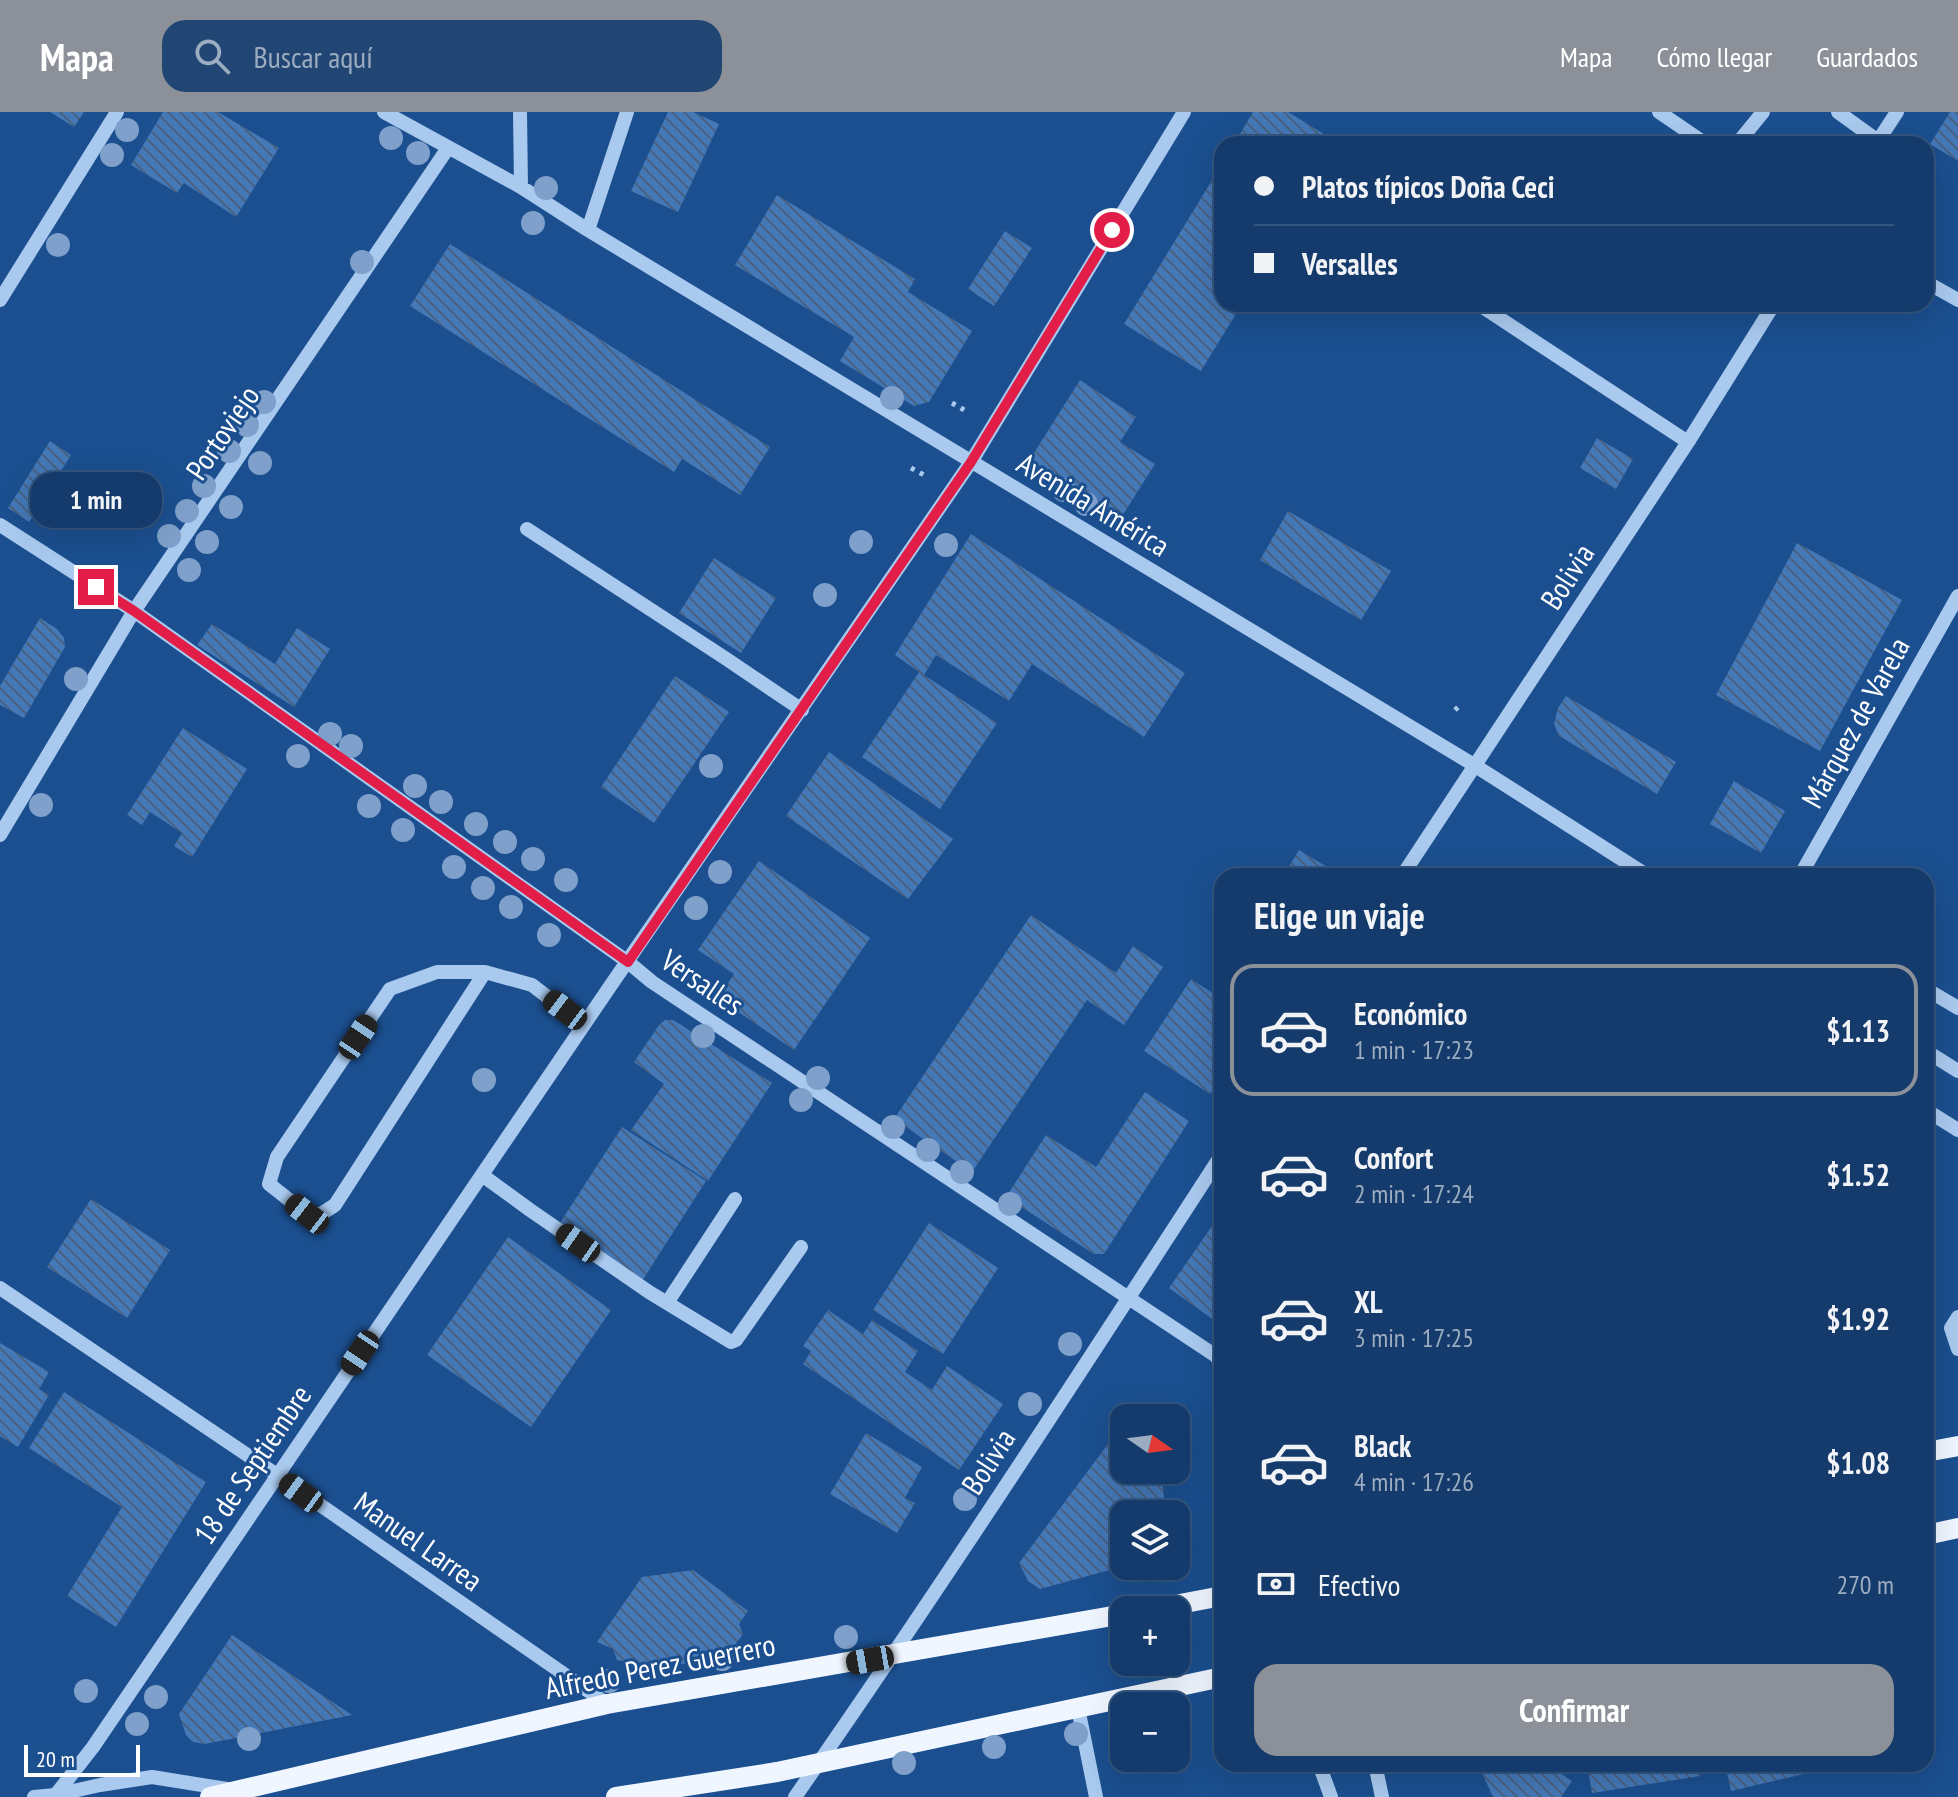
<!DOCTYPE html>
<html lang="es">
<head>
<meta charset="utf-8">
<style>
  body { margin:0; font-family:"PT Sans Narrow",sans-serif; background:#214673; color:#f1f3f6; height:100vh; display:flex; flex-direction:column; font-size:30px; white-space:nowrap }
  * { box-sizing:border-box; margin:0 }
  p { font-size:26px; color:#9dadc1 }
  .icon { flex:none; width:44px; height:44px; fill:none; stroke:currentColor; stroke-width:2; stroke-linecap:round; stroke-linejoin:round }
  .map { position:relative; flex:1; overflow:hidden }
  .details { position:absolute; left:1214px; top:756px; width:720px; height:904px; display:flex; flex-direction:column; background:#143b6b; border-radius:24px; box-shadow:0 8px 32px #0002,0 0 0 2px #33557e }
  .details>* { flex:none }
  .banner { position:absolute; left:1214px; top:24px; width:720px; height:176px; border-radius:24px; box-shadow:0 8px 32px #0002,0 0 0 2px #33557e; display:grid; align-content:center; height:176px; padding:0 40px; background:#143b6b }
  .needle { width:52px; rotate:104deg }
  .tools { position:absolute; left:1110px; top:1292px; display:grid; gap:16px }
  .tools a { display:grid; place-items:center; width:80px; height:80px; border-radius:16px; background:#143b6b; box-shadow:0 8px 32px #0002,0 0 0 2px #33557e; font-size:40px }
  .scale { position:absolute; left:24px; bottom:20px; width:116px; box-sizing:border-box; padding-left:8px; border:4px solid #fff; border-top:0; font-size:22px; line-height:28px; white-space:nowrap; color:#fff; -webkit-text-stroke:6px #1b4f8f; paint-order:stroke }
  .end { position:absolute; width:36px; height:36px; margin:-18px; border:10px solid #e11d48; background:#fff; box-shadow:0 0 0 4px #fff }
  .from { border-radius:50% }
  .bubble { position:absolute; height:56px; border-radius:24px; background:#143b6b; box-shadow:0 8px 32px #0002,0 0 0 2px #33557e; font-size:26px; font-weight:700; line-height:56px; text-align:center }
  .car { position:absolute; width:24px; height:48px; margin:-24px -12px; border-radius:10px; box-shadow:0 0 6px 2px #0007; background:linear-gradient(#222 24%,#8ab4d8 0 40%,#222 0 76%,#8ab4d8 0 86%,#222 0) }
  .banner b { display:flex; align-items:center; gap:28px; height:76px; font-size:30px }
  .banner b+b { border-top:2px solid #33557e }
  .banner i { width:20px; height:20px; background:#f1f3f6 }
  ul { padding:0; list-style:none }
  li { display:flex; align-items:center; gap:24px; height:132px; margin:0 16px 12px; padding:0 24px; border:4px solid transparent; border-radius:24px }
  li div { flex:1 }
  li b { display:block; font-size:30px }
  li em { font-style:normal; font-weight:700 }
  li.selected { border-color:#8c9099 }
  li>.icon { width:72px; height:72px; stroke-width:1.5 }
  h2 { padding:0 40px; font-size:36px; line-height:96px }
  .pay { display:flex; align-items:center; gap:20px; height:88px; padding:0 40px; font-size:30px }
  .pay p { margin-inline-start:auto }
  .cta { display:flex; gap:16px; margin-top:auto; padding:16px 40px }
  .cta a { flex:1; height:92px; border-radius:24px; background:#8c9099; color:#fff; font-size:32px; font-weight:700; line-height:92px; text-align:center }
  header { display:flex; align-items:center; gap:48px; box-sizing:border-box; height:112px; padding:0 40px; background:#8c9099; color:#fff }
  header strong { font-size:38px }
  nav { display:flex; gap:44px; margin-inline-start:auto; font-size:28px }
  .search { width:560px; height:72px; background:#214673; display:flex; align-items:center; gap:20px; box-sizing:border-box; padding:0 28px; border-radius:24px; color:#9dadc1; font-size:30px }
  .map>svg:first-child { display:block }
</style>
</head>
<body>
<header>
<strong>Mapa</strong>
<div class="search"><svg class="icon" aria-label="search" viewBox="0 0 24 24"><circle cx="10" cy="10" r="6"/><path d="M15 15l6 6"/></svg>Buscar aquí</div>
<nav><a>Mapa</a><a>Cómo llegar</a><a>Guardados</a></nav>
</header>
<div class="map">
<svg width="1958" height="1685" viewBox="0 0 1958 1685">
  <defs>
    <pattern id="building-back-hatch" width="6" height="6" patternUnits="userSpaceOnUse" patternTransform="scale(2)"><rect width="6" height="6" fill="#4478b7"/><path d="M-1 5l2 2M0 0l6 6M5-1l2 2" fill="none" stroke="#486282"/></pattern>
  </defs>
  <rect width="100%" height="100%" fill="#1b4f8f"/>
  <path fill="url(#building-back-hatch)" d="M50,0H84L74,15Z
    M163,0H218L279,36L236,105L184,71L177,81L131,53Z
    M668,0H693L719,12L678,100L631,79Z
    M1253,0H1288L1340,32H1234Z
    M1950,0H1958V49L1930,32Z
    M1222,52V192H1242L1201,259L1124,212Z
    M777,83L915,167L908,180L972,219L929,290L914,294L840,249L854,225L735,153Z
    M1005,119L1032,136L994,194L968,177Z
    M450,132L770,335L740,383L682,347L674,360L410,194Z
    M1080,268L1136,305L1120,330L1155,352L1119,409L1035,355L1032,344Z
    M1597,326L1633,347L1616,377L1580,356Z
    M50,329L71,343L29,410L8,396Z
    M1288,399L1391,459L1361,508L1260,448Z
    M971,422L1185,561L1144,625L1032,552L1009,589L936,543L924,563L997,611L940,697L862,645L919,560L895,543Z
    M1797,431L1902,488L1820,639L1716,583Z
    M714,446L776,486L741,541L679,501Z
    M40,506L57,517L64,526L65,535L24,606L0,593V574Z
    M212,512L275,552L297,516L330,537L294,595L197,533Z
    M675,564L729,600L654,711L601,675Z
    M1566,584L1676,650L1657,682L1559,624L1554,612L1558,596Z
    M183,616L247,657L192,745L174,734L182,721L150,700L142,713L127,703Z
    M829,640L953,727L908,787L786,704Z
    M1734,669L1785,699L1761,741L1710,712Z
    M1299,738L1342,764H1283Z
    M759,749L870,826L794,938L718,886L734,862L698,838Z
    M1450,756L1464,764H1446Z
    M1031,803L1116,861L1133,834L1163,855L1124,913L1087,888L972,1060L894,1007Z
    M1191,867L1222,887V963L1210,982L1144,939Z
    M665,908H673L683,914L772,971L708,1069L631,1018L664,972L634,950L659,913Z
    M1145,980L1189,1009L1104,1142H1094L1006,1085L1046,1023L1096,1055Z
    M622,1015L706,1069L642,1169L558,1114Z
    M91,1087L170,1138L127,1206L47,1155Z
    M929,1111L998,1156L943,1242L873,1198Z
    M1212,1114L1222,1121V1214L1169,1176Z
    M508,1125L611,1198L531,1315L427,1243Z
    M828,1198L863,1222L872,1208L918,1239L905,1260L932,1278L947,1254L1003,1292L959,1358L803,1252L811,1239L803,1234Z
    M0,1231L49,1260L39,1277L49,1283L18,1335L0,1324Z
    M64,1280L206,1370L116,1515L67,1484L122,1395L29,1336Z
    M1117,1320H1124V1358H1161L1166,1402H1124V1454L1040,1477L1028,1469L1019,1451Z
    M866,1321L922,1355L905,1386L915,1391L897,1421L830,1382Z
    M693,1458L748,1499L739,1512L743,1522L735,1533L705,1546L682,1552L653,1555L617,1548L613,1537L597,1530L642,1465Z
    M232,1523L352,1603L205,1632L193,1630L186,1623L179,1602Z
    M1436,1652H1469V1653L1437,1660Z
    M1478,1652H1546L1572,1669L1561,1685H1493Z
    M1587,1652H1698L1700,1664L1592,1681Z
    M1725,1652H1806L1808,1661L1731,1679Z"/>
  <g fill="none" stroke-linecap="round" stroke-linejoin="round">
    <path stroke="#a9c9ee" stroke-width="5" stroke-dasharray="4 6" stroke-linecap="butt" d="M952,291L966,299
      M911,356L924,363
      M1455,598L1459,594L1463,595"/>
    <path stroke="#a9c9ee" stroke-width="14" d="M384,0L521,75L588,118L1474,653L1648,764
      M520,0L521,75
      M1659,0L1706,32
      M1838,0L1878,29
      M1737,32L1763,0
      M1876,32L1897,0
      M588,118L627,0
      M1926,170L1958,188
      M0,188L117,0
      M1481,194L1688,330
      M0,413L134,499L628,850L652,870L1216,1244L1222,1254
      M527,417L725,546L802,598
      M0,723L134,499L448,36
      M1402,764L1688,330L1774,192
      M1800,764L1958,484
      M437,860H485L335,1093L321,1102H307L269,1072L277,1045L390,877Z
      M485,860L532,873L584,913
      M1926,877L1958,896
      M1926,939L1958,959
      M1926,998L1958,1018
      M482,1063L530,1098L649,1180L731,1230L736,1228L801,1135
      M0,1176L277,1363L607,1592
      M667,1191L735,1087
      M1958,1205L1951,1216L1958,1237
      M1078,1596L1096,1685
      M1319,1652L1331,1685
      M1375,1652L1382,1685
      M34,1685L55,1683L100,1673L152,1665L227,1677
      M54,1685L93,1635L611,873L971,350L1184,0
      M795,1685C942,1474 1082,1258 1222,1042"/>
    <path stroke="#f0f6ff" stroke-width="20" d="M1926,1340L1958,1334
      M1926,1423L1958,1416
      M1148,1498L1222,1484
      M210,1685L607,1592L1124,1502
      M616,1685L777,1660L1222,1565"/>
  </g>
  <g fill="#7ea0ca">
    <circle cx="127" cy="18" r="12"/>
    <circle cx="391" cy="26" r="12"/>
    <circle cx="418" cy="41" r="12"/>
    <circle cx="112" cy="43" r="12"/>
    <circle cx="546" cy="76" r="12"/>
    <circle cx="533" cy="111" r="12"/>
    <circle cx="58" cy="133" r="12"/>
    <circle cx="362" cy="150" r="12"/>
    <circle cx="892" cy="286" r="12"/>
    <circle cx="264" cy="290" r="12"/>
    <circle cx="247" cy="313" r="12"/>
    <circle cx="229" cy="339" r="12"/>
    <circle cx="260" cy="351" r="12"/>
    <circle cx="204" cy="374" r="12"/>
    <circle cx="1064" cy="378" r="12"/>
    <circle cx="1086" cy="392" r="12"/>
    <circle cx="231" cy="395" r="12"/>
    <circle cx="187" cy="399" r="12"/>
    <circle cx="169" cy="424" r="12"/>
    <circle cx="207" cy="430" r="12"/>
    <circle cx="861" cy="430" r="12"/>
    <circle cx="946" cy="433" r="12"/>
    <circle cx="189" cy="458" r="12"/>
    <circle cx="825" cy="483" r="12"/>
    <circle cx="76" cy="567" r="12"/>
    <circle cx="330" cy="622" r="12"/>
    <circle cx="351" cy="634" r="12"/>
    <circle cx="298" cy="644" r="12"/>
    <circle cx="711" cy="654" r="12"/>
    <circle cx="415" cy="674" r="12"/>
    <circle cx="441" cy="690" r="12"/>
    <circle cx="41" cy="693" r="12"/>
    <circle cx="369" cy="694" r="12"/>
    <circle cx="476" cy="712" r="12"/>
    <circle cx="403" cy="718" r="12"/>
    <circle cx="505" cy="730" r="12"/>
    <circle cx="533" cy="747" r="12"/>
    <circle cx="454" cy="755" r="12"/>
    <circle cx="720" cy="760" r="12"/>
    <circle cx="566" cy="768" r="12"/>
    <circle cx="483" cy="776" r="12"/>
    <circle cx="511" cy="795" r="12"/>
    <circle cx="696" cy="796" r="12"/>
    <circle cx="549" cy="823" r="12"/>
    <circle cx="703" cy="924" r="12"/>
    <circle cx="818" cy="966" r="12"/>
    <circle cx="484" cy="968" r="12"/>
    <circle cx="801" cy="988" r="12"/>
    <circle cx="893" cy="1015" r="12"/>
    <circle cx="928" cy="1038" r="12"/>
    <circle cx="962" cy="1060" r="12"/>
    <circle cx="1010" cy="1092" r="12"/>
    <circle cx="1070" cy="1232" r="12"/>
    <circle cx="1030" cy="1292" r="12"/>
    <circle cx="965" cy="1387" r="12"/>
    <circle cx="846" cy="1525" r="12"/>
    <circle cx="722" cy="1547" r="12"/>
    <circle cx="609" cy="1569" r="12"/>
    <circle cx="86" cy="1579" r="12"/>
    <circle cx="156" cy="1585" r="12"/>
    <circle cx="137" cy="1612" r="12"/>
    <circle cx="1076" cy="1622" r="12"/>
    <circle cx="249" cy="1627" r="12"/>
    <circle cx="994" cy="1635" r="12"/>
    <circle cx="904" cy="1651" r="12"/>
  </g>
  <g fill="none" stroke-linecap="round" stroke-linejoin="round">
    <path stroke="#e11d48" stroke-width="10" d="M96,475L134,499L628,850L971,350L1112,118"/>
  </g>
  <g text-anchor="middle" stroke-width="6" stroke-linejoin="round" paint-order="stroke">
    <g font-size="30" fill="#fff" stroke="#1b4f8f">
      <text transform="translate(223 321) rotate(-56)" y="10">Portoviejo</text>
      <text transform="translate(1093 393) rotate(31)" y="10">Avenida América</text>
      <text transform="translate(1568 465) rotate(-57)" y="10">Bolivia</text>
      <text transform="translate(1856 611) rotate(-61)" y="10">Márquez de Varela</text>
      <text transform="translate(702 871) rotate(34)" y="10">Versalles</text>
      <text transform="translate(989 1350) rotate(-57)" y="10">Bolivia</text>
      <text transform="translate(253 1353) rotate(-56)" y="10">18 de Septiembre</text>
      <text transform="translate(418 1430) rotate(35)" y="10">Manuel Larrea</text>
      <text transform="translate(660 1555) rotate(-11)" y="10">Alfredo Perez Guerrero</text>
    </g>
  </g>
</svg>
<div class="tools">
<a><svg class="needle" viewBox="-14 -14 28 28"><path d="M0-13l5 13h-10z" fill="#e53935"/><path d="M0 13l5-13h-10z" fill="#9dadc1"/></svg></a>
<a><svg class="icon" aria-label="layers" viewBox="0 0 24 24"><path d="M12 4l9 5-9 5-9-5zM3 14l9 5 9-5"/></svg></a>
<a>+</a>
<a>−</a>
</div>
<div class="scale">20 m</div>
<i class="end from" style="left:1112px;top:118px"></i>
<i class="end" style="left:96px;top:475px"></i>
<div class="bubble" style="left:30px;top:360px;width:132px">1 min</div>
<i class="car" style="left:565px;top:898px;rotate:307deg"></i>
<i class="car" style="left:358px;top:925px;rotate:34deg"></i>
<i class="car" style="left:307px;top:1102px;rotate:308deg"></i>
<i class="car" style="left:578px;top:1131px;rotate:305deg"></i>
<i class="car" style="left:360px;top:1241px;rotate:214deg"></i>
<i class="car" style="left:301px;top:1381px;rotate:306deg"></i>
<i class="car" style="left:870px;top:1548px;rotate:260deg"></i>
<div class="banner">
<b><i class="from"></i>Platos típicos Doña Ceci</b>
<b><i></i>Versalles</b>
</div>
<section class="details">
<h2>Elige un viaje</h2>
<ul>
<li class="selected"><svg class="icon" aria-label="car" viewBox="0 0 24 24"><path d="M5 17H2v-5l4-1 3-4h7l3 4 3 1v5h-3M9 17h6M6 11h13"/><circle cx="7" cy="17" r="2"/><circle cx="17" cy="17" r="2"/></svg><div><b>Económico</b><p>1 min · 17:23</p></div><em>$1.13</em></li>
<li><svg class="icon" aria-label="car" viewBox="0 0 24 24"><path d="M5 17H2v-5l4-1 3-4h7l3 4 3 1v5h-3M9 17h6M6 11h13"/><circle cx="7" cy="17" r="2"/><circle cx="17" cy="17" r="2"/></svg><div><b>Confort</b><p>2 min · 17:24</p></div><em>$1.52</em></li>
<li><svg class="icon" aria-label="car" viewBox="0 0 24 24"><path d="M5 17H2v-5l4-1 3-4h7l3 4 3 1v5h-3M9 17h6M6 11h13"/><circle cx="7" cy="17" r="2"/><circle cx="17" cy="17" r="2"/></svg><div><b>XL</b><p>3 min · 17:25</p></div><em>$1.92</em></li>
<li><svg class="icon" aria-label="car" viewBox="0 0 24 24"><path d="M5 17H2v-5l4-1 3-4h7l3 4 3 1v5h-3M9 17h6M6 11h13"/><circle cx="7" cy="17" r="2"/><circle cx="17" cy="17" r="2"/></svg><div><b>Black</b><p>4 min · 17:26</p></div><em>$1.08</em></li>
</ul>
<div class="pay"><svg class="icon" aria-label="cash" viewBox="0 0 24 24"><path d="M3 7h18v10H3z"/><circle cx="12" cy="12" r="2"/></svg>Efectivo<p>270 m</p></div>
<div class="cta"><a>Confirmar</a></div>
</section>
</div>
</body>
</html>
